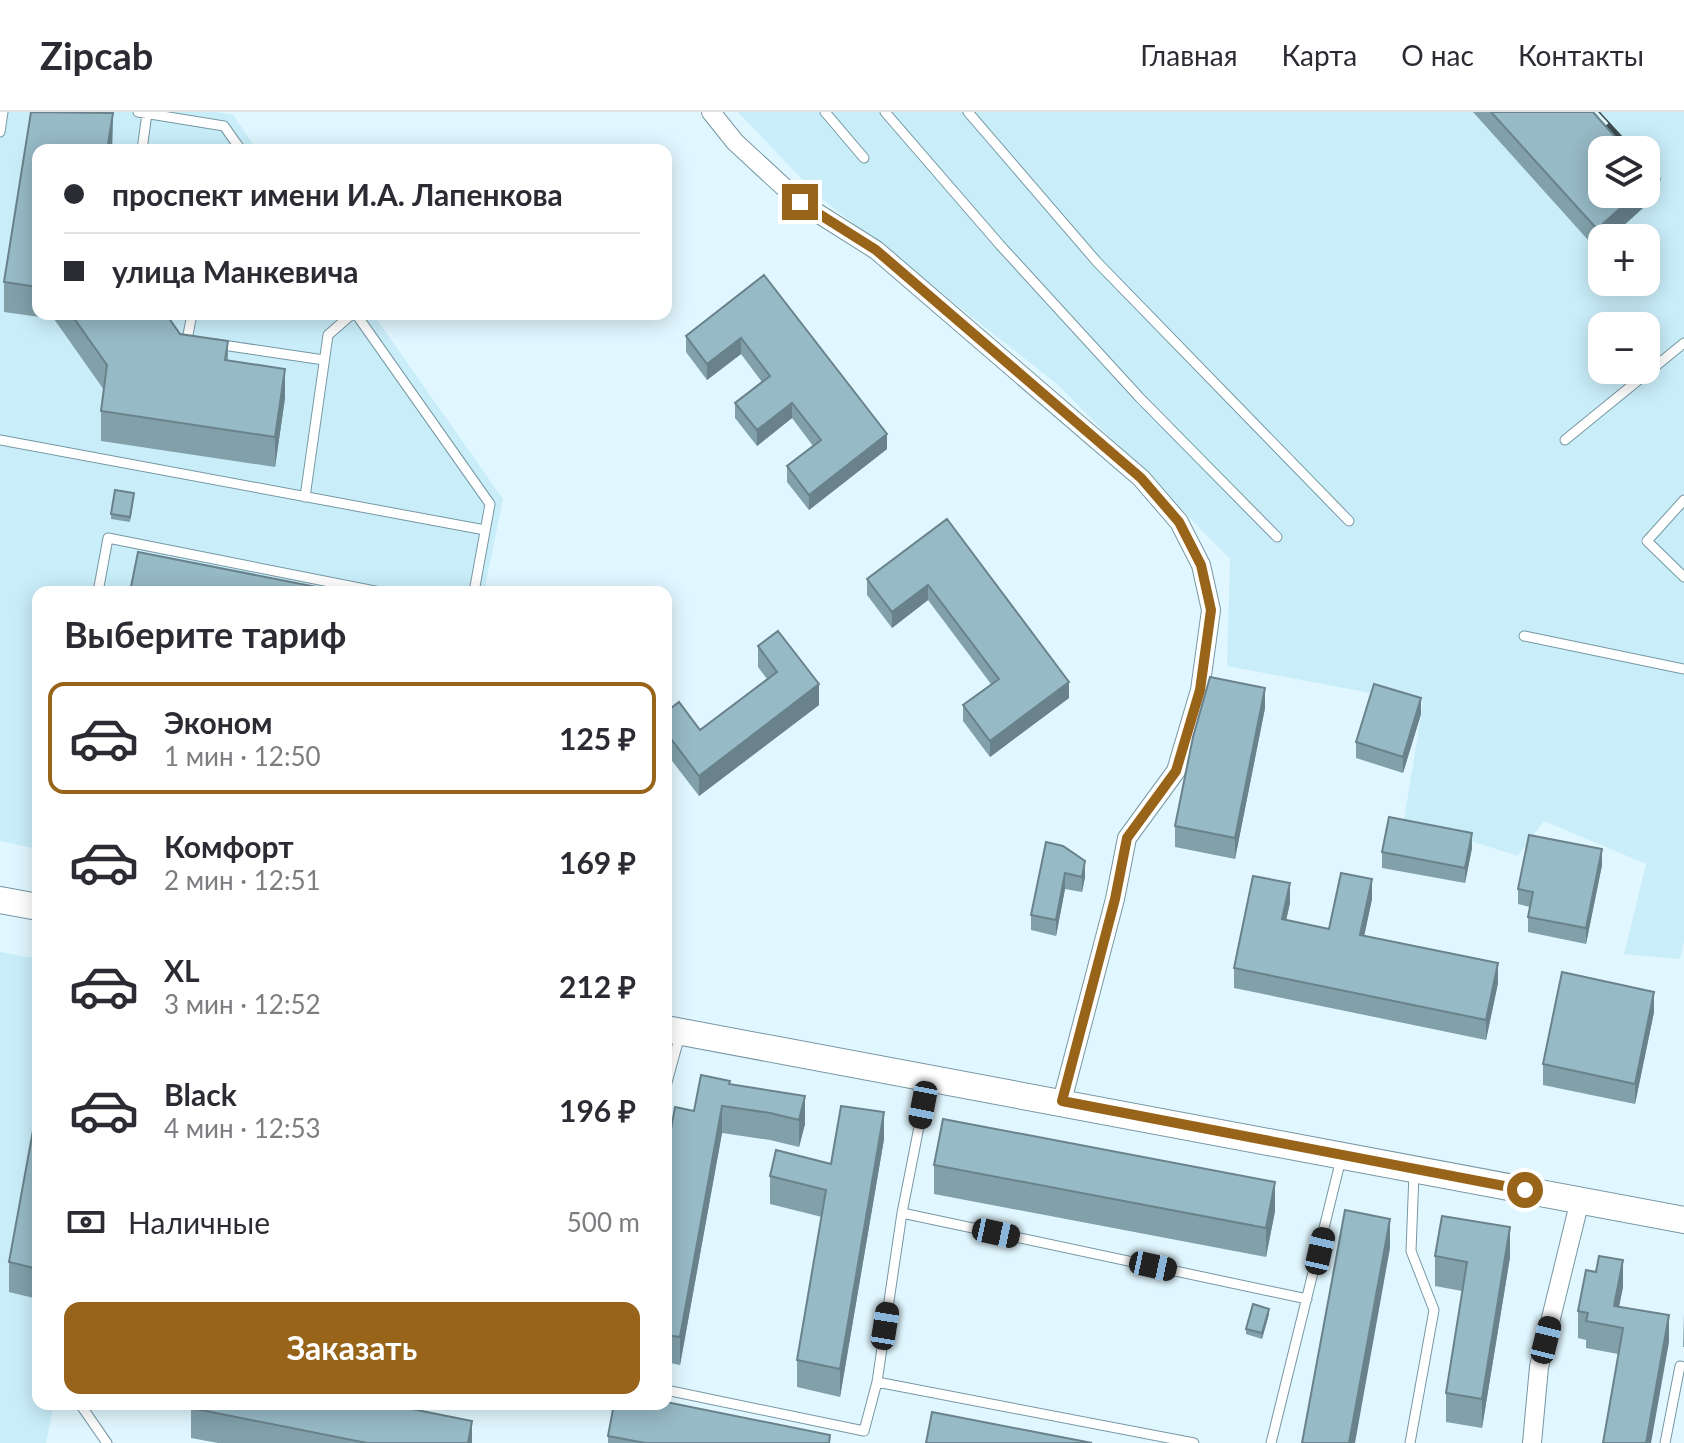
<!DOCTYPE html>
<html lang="ru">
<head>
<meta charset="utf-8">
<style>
  body { margin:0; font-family:Lato,sans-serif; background:#f2f2f3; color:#2b2b33; height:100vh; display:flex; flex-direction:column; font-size:30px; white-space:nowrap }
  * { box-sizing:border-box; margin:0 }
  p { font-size:26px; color:#7c7c81 }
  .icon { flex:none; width:44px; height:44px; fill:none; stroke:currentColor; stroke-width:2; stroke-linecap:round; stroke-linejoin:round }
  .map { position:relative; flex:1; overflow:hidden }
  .side { position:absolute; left:32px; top:474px; width:640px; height:824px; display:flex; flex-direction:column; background:#fff; border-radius:16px; box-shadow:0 4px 20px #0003 }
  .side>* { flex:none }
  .banner { position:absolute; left:32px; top:32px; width:640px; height:176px; border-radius:16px; box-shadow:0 4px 20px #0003; display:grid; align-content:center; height:176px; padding:0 32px; background:#fff }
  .tools { position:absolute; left:1588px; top:24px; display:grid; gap:16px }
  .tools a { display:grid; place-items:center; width:72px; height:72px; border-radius:16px; background:#fff; box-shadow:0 4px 20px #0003; font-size:40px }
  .end { position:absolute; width:36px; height:36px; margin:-18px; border:10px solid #976419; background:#fff; box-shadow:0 0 0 4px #fff }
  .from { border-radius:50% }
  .car { position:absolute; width:24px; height:48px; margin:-24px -12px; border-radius:10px; box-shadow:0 0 6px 2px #0007; background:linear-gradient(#222 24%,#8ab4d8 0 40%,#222 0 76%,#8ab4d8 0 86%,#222 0) }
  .banner b { display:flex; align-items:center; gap:28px; height:76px; font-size:30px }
  .banner b+b { border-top:2px solid #e1e1e2 }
  .banner i { width:20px; height:20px; background:#2b2b33 }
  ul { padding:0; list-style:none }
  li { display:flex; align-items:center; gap:24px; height:112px; margin:0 16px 12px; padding:0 16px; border:4px solid transparent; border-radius:16px }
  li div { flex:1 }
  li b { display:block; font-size:30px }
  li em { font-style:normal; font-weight:700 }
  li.selected { border-color:#976419 }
  li>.icon { width:72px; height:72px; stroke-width:1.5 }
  h2 { padding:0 32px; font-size:36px; line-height:96px }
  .pay { display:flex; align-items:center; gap:20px; height:88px; padding:0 32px; font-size:30px }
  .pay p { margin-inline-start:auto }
  .cta { display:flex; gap:16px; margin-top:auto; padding:16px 32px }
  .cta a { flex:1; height:92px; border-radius:16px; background:#976419; color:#fff; font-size:32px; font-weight:700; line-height:92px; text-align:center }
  header { display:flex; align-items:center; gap:48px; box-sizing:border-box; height:112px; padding:0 40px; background:#fff; border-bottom:2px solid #e1e1e2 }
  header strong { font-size:38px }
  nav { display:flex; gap:44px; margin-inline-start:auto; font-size:28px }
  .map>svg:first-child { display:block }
</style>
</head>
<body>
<header>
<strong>Zipcab</strong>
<nav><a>Главная</a><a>Карта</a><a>О нас</a><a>Контакты</a></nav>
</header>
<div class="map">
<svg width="1684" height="1331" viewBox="0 0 1684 1331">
  <rect width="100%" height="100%" fill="#e1f7ff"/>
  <path fill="#c9eefa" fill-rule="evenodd" d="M0,0H216L233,3L257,38H38V202H373L503,387L484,480H38V737L0,729Z
    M738,0H1684V830L1680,847L1624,842L1646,752L1544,709L1518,744L1404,708L1423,591L1227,554L1230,447L1057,272L817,83ZM1602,38H1646V82H1602ZM1602,126H1646V170H1602ZM1602,214H1646V258H1602Z
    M0,840L38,847V1292H54L46,1331H0Z"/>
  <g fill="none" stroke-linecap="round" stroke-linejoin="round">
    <g stroke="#7598a4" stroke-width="11">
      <path id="service" d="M138,0L224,14L241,38
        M825,0L864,46
        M885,0L1000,133L1140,286L1277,425
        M968,0L1097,150L1349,409
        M0,20L3,0
        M142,38L147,1
        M192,202L187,228L194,229
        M356,202L490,392L474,480
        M216,232L324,248
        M0,328L485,418
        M1565,328L1684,231
        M305,385L328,223L352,202
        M1684,388L1647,429L1684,465
        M98,480L108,426L380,480
        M1524,524L1684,557
        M666,974L680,923
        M902,1101L1307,1187
        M877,1270L1194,1331
        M666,1278L864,1319L877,1270L902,1101L928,969
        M80,1292L107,1331
        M1271,1331L1341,1047
        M1410,1331L1434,1198L1411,1139L1414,1061
        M1665,1331L1680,1254L1684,1255"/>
    </g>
    <g stroke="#7598a4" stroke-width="20">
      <path id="minor" d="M711,0L735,30L800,90L876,138L1141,366L1179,410L1201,453L1211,498L1200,578L1176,659L1127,726L1115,787L1062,989
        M1532,1331L1539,1255L1580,1088"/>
    </g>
    <g stroke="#7598a4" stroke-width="28">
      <path id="secondary" d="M0,788L38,795
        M666,917L1684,1108"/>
    </g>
    <use href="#service" stroke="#fff" stroke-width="9"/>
    <use href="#minor" stroke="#fff" stroke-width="18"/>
    <use href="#secondary" stroke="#fff" stroke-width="26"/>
    <g stroke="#3d4c51" stroke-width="9">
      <path id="rail" d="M1594,0L1629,38
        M1646,56L1656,67"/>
    </g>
    <use href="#rail" stroke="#e1f7ff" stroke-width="6" stroke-dasharray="18" stroke-linecap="butt"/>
  </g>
  <path fill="#81a0aa" d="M31,0L113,1L112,38H38V202H166L180,222L228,229V248L285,257V286L275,355L101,329V299L104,278L54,207L4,200V170Z
    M1473,0H1593L1653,87L1602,126V133L1597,138Z
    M764,163L887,337L809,398L787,370V354L813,334L792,306L757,334L735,306V291L762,270L741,242L707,268L686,240V224Z
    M134,386L130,410L111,407V402Z
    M947,407L1069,586L990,645L963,609V593L991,572L928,488L892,516L867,483V467Z
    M758,534L819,593L699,684L666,641V600L700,618L767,567L758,555Z
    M1265,596L1235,747L1175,735V714Z
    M1421,602L1403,661L1356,646V630Z
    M1046,730L1085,765L1082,780L1065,777L1056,824L1031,818V803Z
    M1472,736L1465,771L1382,756V740Z
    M1602,753L1586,832L1528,820V805L1530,795L1518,792V777Z
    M1372,787L1364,824L1498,871L1486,928L1234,876V856L1290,791L1286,808L1329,817Z
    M1654,900L1635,992L1543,973V952Z
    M730,972L805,984V1012L799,1035L770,1028L722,1021L680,1253L666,1250V1046L694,999Z
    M38,991V1187L9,1180V1150Z
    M884,1027L840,1285L797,1275V1248L822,1105L770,1092V1064L831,1052Z
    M934,1053L1275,1099L1266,1145L934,1082Z
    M1435,1144L1510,1145L1482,1316L1446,1310V1281L1462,1179L1435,1174Z
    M1623,1175L1619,1194L1669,1230L1618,1242L1586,1236V1228L1578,1226V1199Z
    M1684,1201V1235H1683Z
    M1269,1202L1262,1227L1246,1222V1217Z
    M191,1296L472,1331H218L191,1326Z
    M608,1324L830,1331H608Z"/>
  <path fill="#69828b" d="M113,1L112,38H107Z
    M1653,67V87L1610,126H1602V133L1597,138V117L1636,82H1646V73Z
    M741,226V242L707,268V252Z
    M285,257V286L275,355V325Z
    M792,291V306L757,334V318Z
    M887,322V337L809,398V383Z
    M928,473V488L892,516V500Z
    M1069,570V586L990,645V629Z
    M819,572V593L699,684V664Z
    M1265,576V596L1235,747V726Z
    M1421,586V602L1403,661V645Z
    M1472,721V736L1465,771V756Z
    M1602,737V753L1586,832V816Z
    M1085,749V765L1082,780V765Z
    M1065,761V777L1056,824V808Z
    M1372,767V787L1360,843V823Z
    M1290,771V791L1282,827V807Z
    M1498,851V871L1486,928V908Z
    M1654,880V900L1635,992V972Z
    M805,984V1012L799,1035V1008Z
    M722,994V1021L680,1253V1225Z
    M884,1000V1027L840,1285V1257Z
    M1275,1070V1099L1266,1145V1116Z
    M1390,1107V1136L1355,1331H1349Z
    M1510,1115V1145L1482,1316V1287Z
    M1623,1148V1175L1615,1215L1614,1194Z
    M1269,1197V1202L1262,1227V1221Z
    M1669,1203V1230L1651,1331H1646Z
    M472,1309V1331H468Z"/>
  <path fill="#96bac6" stroke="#69828b" stroke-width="2" d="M31,0L113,1L107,38H38V175L4,170Z
    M1491,0H1593L1627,38H1602V82H1636L1597,117Z
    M1646,59L1653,67L1646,73Z
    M764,163L887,322L809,383L787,354L821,328L792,291L757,318L735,291L770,264L741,226L707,252L686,224Z
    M71,202H166L180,222L228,229L225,248L285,257L275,325L101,299L107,253Z
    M115,378L134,381L130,405L111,402Z
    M947,407L1069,570L990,629L963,593L999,567L928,473L892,500L867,467Z
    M138,440L342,480H130Z
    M778,519L819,572L699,664L666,620V600L679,590L700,618L777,560L758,534Z
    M1210,565L1265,576L1235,726L1175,714L1193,625Z
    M1374,572L1421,586L1403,645L1356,630Z
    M1389,705L1472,721L1465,756L1382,740Z
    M1529,723L1602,737L1586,816L1528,805L1533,780L1518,777Z
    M1046,730L1063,734L1085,749L1082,765L1065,761L1056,808L1031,803Z
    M1341,761L1372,767L1360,823L1498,851L1486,908L1234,856L1253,764L1290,771L1282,807L1329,817Z
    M1562,860L1654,880L1635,972L1543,952Z
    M701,963L730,969L729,972L805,984L799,1008L770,1001L722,994L680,1225L666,1223V1046L675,995L694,999Z
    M38,991V1157L9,1150Z
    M841,994L884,1000L840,1257L797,1248L826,1078L770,1064L776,1038L831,1052Z
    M943,1007L1275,1070L1266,1116L934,1053Z
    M1345,1098L1390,1107L1349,1331H1302Z
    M1442,1104L1510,1115L1482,1287L1446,1281L1467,1150L1435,1144Z
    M1599,1144L1623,1148L1614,1194L1669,1203L1646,1331H1603L1623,1216L1586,1209L1588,1201L1578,1199L1586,1158L1596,1160Z
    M1253,1192L1269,1197L1262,1221L1246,1217Z
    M666,1290L830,1323L829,1331H645L608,1324L614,1292H666Z
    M192,1292H387L472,1309L468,1331H367L191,1296Z
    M932,1300L1092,1331H926Z"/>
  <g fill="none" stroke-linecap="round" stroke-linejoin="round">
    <path stroke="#976419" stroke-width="10" d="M800,90L876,138L1141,366L1179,410L1201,453L1211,498L1200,578L1176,659L1127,726L1115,787L1062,989L1525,1078"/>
  </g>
</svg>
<div class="tools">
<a><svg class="icon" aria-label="layers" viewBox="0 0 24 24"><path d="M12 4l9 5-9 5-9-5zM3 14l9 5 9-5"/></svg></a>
<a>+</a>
<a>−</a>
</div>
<i class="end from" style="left:1525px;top:1078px"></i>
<i class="end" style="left:800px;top:90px"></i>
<i class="car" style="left:923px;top:993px;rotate:191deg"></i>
<i class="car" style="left:996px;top:1121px;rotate:102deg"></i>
<i class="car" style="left:1320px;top:1139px;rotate:13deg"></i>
<i class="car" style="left:1153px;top:1154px;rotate:102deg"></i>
<i class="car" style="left:885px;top:1214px;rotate:9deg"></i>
<i class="car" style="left:1546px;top:1228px;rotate:14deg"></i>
<div class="banner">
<b><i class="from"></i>проспект имени И.А. Лапенкова</b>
<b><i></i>улица Манкевича</b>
</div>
<section class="side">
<h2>Выберите тариф</h2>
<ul>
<li class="selected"><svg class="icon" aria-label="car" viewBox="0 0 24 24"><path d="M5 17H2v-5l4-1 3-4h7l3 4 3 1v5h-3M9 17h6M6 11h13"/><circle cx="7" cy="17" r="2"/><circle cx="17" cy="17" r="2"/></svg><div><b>Эконом</b><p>1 мин · 12:50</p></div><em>125 ₽</em></li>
<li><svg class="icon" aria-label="car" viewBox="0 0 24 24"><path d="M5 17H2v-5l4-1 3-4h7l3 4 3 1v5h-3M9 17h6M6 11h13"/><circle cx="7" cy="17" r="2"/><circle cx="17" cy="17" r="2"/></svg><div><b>Комфорт</b><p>2 мин · 12:51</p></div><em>169 ₽</em></li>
<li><svg class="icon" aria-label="car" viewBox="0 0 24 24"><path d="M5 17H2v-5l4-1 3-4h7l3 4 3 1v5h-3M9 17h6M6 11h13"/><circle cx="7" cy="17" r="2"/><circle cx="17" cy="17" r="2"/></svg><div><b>XL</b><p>3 мин · 12:52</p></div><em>212 ₽</em></li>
<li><svg class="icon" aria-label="car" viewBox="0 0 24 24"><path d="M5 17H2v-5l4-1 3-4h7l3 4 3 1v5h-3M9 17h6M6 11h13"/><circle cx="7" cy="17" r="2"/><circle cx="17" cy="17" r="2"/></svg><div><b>Black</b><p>4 мин · 12:53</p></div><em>196 ₽</em></li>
</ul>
<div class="pay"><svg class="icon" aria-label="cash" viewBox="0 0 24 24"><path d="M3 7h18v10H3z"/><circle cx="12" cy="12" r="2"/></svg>Наличные<p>500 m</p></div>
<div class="cta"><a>Заказать</a></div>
</section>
</div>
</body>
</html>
